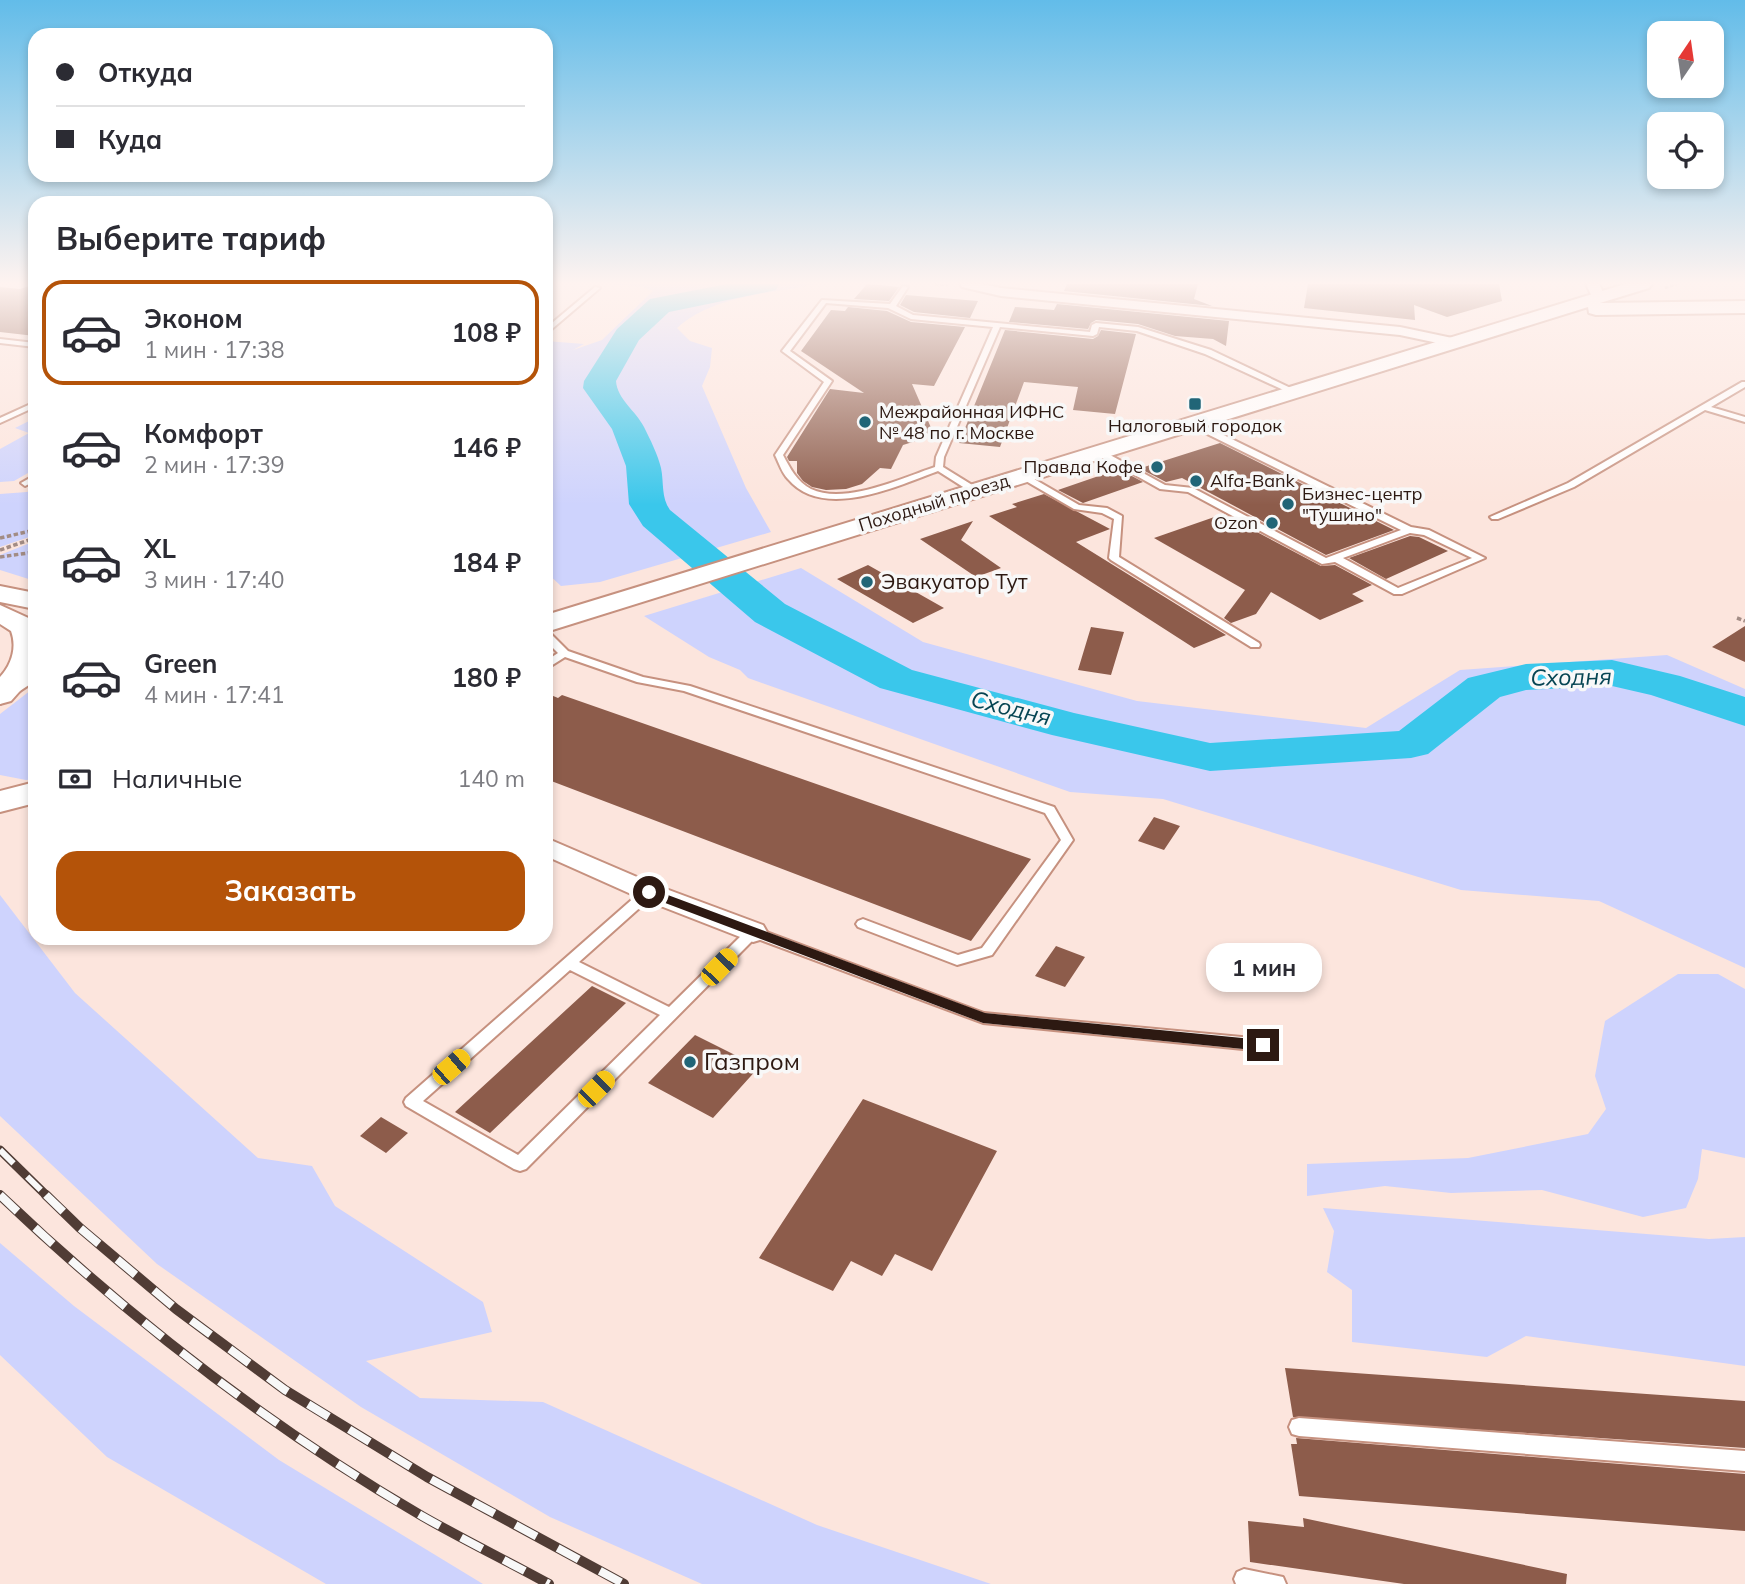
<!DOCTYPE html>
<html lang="ru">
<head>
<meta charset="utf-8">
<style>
  body { margin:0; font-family:Mulish,sans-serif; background:#f2f2f3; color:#2b2b33; height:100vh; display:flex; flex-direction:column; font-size:26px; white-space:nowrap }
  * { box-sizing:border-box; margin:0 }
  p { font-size:23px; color:#7c7c81 }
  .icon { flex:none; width:38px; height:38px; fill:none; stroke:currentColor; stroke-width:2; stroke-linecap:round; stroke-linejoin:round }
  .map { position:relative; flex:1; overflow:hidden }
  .panel { position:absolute; left:28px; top:196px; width:525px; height:749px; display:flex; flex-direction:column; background:#fff; border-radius:21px; box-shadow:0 4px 10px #0003 }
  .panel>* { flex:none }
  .banner { position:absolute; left:28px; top:28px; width:525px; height:154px; border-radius:21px; box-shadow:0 4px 10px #0003; display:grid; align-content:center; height:154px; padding:0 28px; background:#fff }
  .needle { width:46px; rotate:13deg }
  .tools { position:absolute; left:1647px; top:21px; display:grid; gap:14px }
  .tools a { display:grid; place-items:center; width:77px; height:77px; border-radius:14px; background:#fff; box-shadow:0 4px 10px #0003; font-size:35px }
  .end { position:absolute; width:32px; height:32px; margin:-16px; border:9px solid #2d1912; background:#fff; box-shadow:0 0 0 4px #fff }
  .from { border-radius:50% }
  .bubble { position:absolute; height:49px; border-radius:21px; background:#fff; box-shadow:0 4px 10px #0003; font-size:23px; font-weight:700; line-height:49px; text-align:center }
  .car { position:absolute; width:21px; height:42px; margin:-21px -10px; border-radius:9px; box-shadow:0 0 5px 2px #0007; background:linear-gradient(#f5c518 24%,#345 0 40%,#f5c518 0 76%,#345 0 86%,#f5c518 0) }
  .banner b { display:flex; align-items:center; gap:24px; height:66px; font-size:26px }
  .banner b+b { border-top:2px solid #e1e1e2 }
  .banner i { width:18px; height:18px; background:#2b2b33 }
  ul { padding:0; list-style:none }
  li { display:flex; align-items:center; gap:21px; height:105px; margin:0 14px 10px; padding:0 14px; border:4px solid transparent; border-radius:21px }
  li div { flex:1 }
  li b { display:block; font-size:26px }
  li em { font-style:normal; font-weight:700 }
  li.active { border-color:#b45309 }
  li>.icon { width:63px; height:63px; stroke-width:1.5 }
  h2 { padding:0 28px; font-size:32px; line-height:84px }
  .pay { display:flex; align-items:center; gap:18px; height:77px; padding:0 28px; font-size:26px }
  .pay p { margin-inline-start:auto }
  .action { display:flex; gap:14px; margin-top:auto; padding:14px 28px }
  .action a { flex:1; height:80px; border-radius:21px; background:#b45309; color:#fff; font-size:28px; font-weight:700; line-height:80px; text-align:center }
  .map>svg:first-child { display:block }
</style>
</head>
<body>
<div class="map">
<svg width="1745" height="1584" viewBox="0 0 1745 1584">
  <rect width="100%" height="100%" fill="#fce5dd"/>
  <path fill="#ced3fd" d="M611,284H816C771,294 713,295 677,328L690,341L712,348L710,367L702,386L746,488L771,532L600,582L561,586L546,572V341L584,344L573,350L602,340L653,291L643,287Z
    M35,418V469L14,481L0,482V449L29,433L15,428Z
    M35,488V535L0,547V494L27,492Z
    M35,541V581L0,570V555Z
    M801,568L923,642L1137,701L1366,728L1460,670L1667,655L1745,689V968L1599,901L1461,890L1163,799L1070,792L748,678L740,670L709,657L644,616Z
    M35,687V779L26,780L0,775V714Z
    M0,895L75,993L258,1158L312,1166L335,1206L483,1302L492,1332L366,1361L420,1398L543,1402L817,1525L991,1584H702L550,1517L361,1407L157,1264L0,1116Z
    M1678,974H1718L1745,989V1158L1702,1149L1698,1179L1686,1208L1643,1217L1542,1190L1451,1193L1385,1186L1307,1196V1164L1468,1158L1588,1134L1606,1109L1595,1076L1605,1021Z
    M1323,1208L1709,1239L1745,1237V1366L1526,1336L1487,1357L1352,1342V1290L1327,1272L1334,1231Z
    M0,1243L74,1306L279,1460L483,1584H326L107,1457L0,1355Z"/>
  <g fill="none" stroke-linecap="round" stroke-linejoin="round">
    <path fill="#3ac7eb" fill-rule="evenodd" d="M727,284H779L776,290L669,312L639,340L616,381C617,399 636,411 644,427C650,439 658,455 661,468C664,482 661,498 670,510L785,604L912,670L1074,713L1210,743L1399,731L1468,678L1526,664L1612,660L1680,676L1745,697V726L1651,695L1612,686L1526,690L1500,697L1428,754L1411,758L1210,771L1052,735L880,688L755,622L643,526L629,504L626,466L612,429L583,388L584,381L617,329L650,299Z"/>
  </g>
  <path fill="#8d5c4b" d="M35,284V336L0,332V287L20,289Z
    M867,284L879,285L899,287L889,301L854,299Z
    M1067,284H1198L1194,299L1212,306L1064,291Z
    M1308,284H1499L1502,301L1447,317L1414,305L1415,320L1304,308Z
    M906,295L978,301L970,318L914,312L900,305Z
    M1057,304L1229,321L1226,346L1213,339L1175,336L1138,324L1096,320L1091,323L1088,329L1009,322L1015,307L1054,310Z
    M848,307L887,311L911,322L965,327L934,386L912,384L932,430L919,440L903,445L891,469L880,468L862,484L846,489L826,490L812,487L803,481L797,473V461H789L787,457L830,389L864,393L801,351L831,310L845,311Z
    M1005,330L1093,339L1098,336L1101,330L1136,334L1115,414L1073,410L1078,387L1024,382L1000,447L959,443Z
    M1220,443L1394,530L1326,555L1182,478L1166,482L1133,465L1139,462L1141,468Z
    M1119,469L1143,482L1083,503L1058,490Z
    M1044,494L1110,529L1076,542L1226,635L1194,648L989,516L1017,507L1012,504Z
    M1223,514L1321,566L1335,565L1372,585L1352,594L1364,601L1320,620L1271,592L1256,614L1231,623L1224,618L1245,590L1154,538Z
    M973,521L961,540L1001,568L976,577L920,539Z
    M1410,536L1419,537L1448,551L1386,579L1349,558Z
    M868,565L944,608L913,623L837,579Z
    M1745,626V662L1712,647Z
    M1091,627L1124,632L1111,675L1078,670Z
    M546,693L558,698L562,695L1031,859L971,941L546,779Z
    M1154,817L1180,826L1164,850L1138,841Z
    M1056,946L1085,957L1065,987L1035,976Z
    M592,986L626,1003L490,1133L455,1112Z
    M695,1035L759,1067L713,1118L648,1083Z
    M863,1099L997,1151L932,1271L895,1254L882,1276L851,1261L833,1291L759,1258Z
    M381,1117L408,1133L386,1153L360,1136Z
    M1285,1368L1745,1401V1448L1293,1417Z
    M1296,1438L1745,1474V1531L1299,1496L1291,1444H1297Z
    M1303,1518L1567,1574L1566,1584H1404L1250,1562L1248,1521L1304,1527Z"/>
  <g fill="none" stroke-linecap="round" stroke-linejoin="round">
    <g stroke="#c6917f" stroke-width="4">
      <path id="lane" d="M903,286L908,287L896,306L913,315L1090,332L1092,325L1096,323L1138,327L1211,350L1297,391L1290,393L1205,354L1137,331L1099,327L1097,334L1093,336L1000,327L944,457L943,467L977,488V492H971L938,471C897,486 823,521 788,479C782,473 779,463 775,455L824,382L782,351L822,300L890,304ZM826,303L888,308L911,319L993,327L936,457L935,467C902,478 845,505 811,489C797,482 790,468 783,455L832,381L790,351Z
        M595,287L600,288L546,334V328Z
        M0,339L35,343V347L0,343Z
        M1742,382H1745V387L1711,407L1745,417V422L1705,410L1574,487L1498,519H1492L1490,517L1568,483Z
        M35,402V407L0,423V418Z
        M1189,421H1195L1411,527L1429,530L1485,558L1402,594H1394L1335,562L1322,564L1188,492L1160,489L1094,452L1101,450L1165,485L1193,488L1326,558L1401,530L1189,425ZM1410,533L1424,535L1472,558L1398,588L1343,558Z
        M1022,472L1079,505L1107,508L1122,516L1119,557L1259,643L1260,645L1259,647H1251L1111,560L1109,558L1114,519L1102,513L1074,509L1019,477L1018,475Z
        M35,475V481L25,486L21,483Z
        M546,632L550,633L568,651L643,677L690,686L1054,807L1073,840L992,955L957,965L858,927L856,924L858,921L863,919L958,955L982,948L1061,840L1045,813L684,691L637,682L565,657L546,669V661L558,653L546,641Z
        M35,673V681L0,704V696Z
        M649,888L654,889L656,892L654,895L579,962L669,1007L748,929L753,927L984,1013L1263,1039L1268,1041L1270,1045L1268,1049L1263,1051L983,1023L755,938L526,1169L520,1171L514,1169L406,1106L404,1102L406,1098L644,889ZM570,970L660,1015L518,1155L423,1101Z
        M1299,1418L1745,1451V1471L1299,1436L1292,1434L1289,1427L1292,1420Z
        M1244,1569L1283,1577L1286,1584H1236L1234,1579L1237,1572Z"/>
    </g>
    <g stroke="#c6917f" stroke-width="4">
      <path id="street" d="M960,284H982L1001,288L1400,327L1457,339L1459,342L1452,346L1400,335L1001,296L962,287Z
        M1586,284H1599L1605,296L1603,299H1593Z
        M546,838L658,886L763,925L767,932L763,939L753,942L640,898L546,856Z"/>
    </g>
    <g stroke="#c6917f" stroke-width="4">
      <path id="secondary" d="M1625,284H1652L1649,288L1600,303L1745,301V313L1596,315L1589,313L1588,307L546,632V615Z
        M0,586L35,593V609L0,602Z
        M0,605L35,621V674L11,701L0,704V677C12,664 17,647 11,631L0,624Z
        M35,782V803L0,812V791Z"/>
    </g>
    <path stroke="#a28c85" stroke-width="2.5" stroke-dasharray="3.5 2" stroke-linecap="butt" d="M935,284L948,285
      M1665,288L1677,284"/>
    <path stroke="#a28c85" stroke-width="3.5" stroke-dasharray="4.5 2.5" stroke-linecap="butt" d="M0,538L35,530
      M0,550L35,538
      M0,557L35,552
      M1737,618L1745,621"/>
    <use href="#lane" fill="#fff" fill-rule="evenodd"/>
    <use href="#street" fill="#fff" fill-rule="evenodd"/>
    <use href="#secondary" fill="#fff" fill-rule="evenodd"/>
    <g stroke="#503c35" stroke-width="9">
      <path id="rail-far1" d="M0,1150L48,1197"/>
    </g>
    <g stroke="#503c35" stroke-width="10">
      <path id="rail" d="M0,1195C128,1317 269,1427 422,1516C464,1540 507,1561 549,1584
        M46,1195L80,1228L176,1309L285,1390L427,1477L624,1584"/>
    </g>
    <use href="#rail-far1" stroke="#f8f8f8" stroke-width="6" stroke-dasharray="19" stroke-linecap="butt"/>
    <use href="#rail" stroke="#f8f8f8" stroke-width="8" stroke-dasharray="24" stroke-linecap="butt"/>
  </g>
  <linearGradient id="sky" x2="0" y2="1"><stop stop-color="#62bce9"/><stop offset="0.56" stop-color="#fef3f0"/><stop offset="1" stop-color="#fef3f0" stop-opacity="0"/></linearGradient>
  <rect width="1745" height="505" fill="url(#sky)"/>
  <path fill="#2d1912" d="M649,888L985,1013L1263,1040L1270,1045L1263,1051L983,1023L644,895V889Z"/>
  <g fill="#216577" stroke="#f8f8f8" stroke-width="2.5">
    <rect x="1188" y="397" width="14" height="14" rx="3.5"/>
    <circle cx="865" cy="422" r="7"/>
    <circle cx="1157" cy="467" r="7"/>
    <circle cx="1196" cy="481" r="7"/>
    <circle cx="1288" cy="504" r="7"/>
    <circle cx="1272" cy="523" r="7"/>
    <circle cx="867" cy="582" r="7"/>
    <circle cx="690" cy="1062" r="7"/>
  </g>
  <g text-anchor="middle" stroke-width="7" stroke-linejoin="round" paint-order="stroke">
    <g font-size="18" fill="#2d1912" stroke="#f8f8f8" text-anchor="start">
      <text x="879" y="418">Межрайонная ИФНС<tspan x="879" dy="21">№ 48 по г. Москве</tspan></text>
      <text x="1195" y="432" text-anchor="middle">Налоговый городок</text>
      <text x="1143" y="473" text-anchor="end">Правда Кофе</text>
      <text x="1210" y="487">Alfa-Bank</text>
      <text x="1302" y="500">Бизнес-центр<tspan x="1302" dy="21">"Тушино"</tspan></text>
      <text x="1258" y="529" text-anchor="end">Ozon</text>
    </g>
    <g font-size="18" fill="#2d1912" stroke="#f8f8f8">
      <text transform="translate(934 503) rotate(-17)" y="6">Походный проезд</text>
    </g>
    <g font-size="21" fill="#2d1912" stroke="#f8f8f8" text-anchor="start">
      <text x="881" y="589">Эвакуатор Тут</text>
    </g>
    <g font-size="23" font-style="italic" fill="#064553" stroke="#f8f8f8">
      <text transform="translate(1571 677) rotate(-1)" y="8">Сходня</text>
      <text transform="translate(1011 708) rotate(14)" y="8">Сходня</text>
    </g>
    <g font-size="24" fill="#2d1912" stroke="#f8f8f8" text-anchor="start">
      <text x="704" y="1070">Газпром</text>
    </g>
  </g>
</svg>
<div class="tools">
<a><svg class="needle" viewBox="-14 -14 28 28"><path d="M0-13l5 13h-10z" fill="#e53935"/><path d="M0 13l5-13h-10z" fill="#7c7c81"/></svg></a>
<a><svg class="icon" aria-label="locate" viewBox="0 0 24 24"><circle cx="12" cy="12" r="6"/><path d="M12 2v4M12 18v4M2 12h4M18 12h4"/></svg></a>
</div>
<i class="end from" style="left:649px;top:892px"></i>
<i class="end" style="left:1263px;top:1045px"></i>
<div class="bubble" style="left:1206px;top:943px;width:116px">1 мин</div>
<i class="car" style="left:719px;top:967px;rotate:44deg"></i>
<i class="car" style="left:451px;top:1067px;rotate:49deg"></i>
<i class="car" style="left:596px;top:1089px;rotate:45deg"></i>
<div class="banner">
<b><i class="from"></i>Откуда</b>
<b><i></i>Куда</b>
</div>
<section class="panel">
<h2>Выберите тариф</h2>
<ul>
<li class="active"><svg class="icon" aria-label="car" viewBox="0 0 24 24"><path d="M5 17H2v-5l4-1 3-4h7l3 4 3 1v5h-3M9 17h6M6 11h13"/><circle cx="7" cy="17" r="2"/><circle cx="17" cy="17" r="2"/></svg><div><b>Эконом</b><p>1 мин · 17:38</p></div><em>108 ₽</em></li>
<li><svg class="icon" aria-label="car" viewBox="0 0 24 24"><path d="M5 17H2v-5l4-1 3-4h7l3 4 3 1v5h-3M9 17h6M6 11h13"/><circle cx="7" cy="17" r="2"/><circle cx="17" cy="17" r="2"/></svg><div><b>Комфорт</b><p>2 мин · 17:39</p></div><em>146 ₽</em></li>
<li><svg class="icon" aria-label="car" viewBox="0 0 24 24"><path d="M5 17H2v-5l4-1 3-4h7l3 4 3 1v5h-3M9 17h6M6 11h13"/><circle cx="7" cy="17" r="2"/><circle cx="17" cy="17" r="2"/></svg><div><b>XL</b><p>3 мин · 17:40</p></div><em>184 ₽</em></li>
<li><svg class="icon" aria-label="car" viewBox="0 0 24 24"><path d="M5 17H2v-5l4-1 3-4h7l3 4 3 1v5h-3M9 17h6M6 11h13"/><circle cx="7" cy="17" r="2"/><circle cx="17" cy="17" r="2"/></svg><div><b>Green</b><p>4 мин · 17:41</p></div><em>180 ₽</em></li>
</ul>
<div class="pay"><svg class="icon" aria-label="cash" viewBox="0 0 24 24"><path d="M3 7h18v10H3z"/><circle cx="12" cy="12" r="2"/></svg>Наличные<p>140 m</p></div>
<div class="action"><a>Заказать</a></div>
</section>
</div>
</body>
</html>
